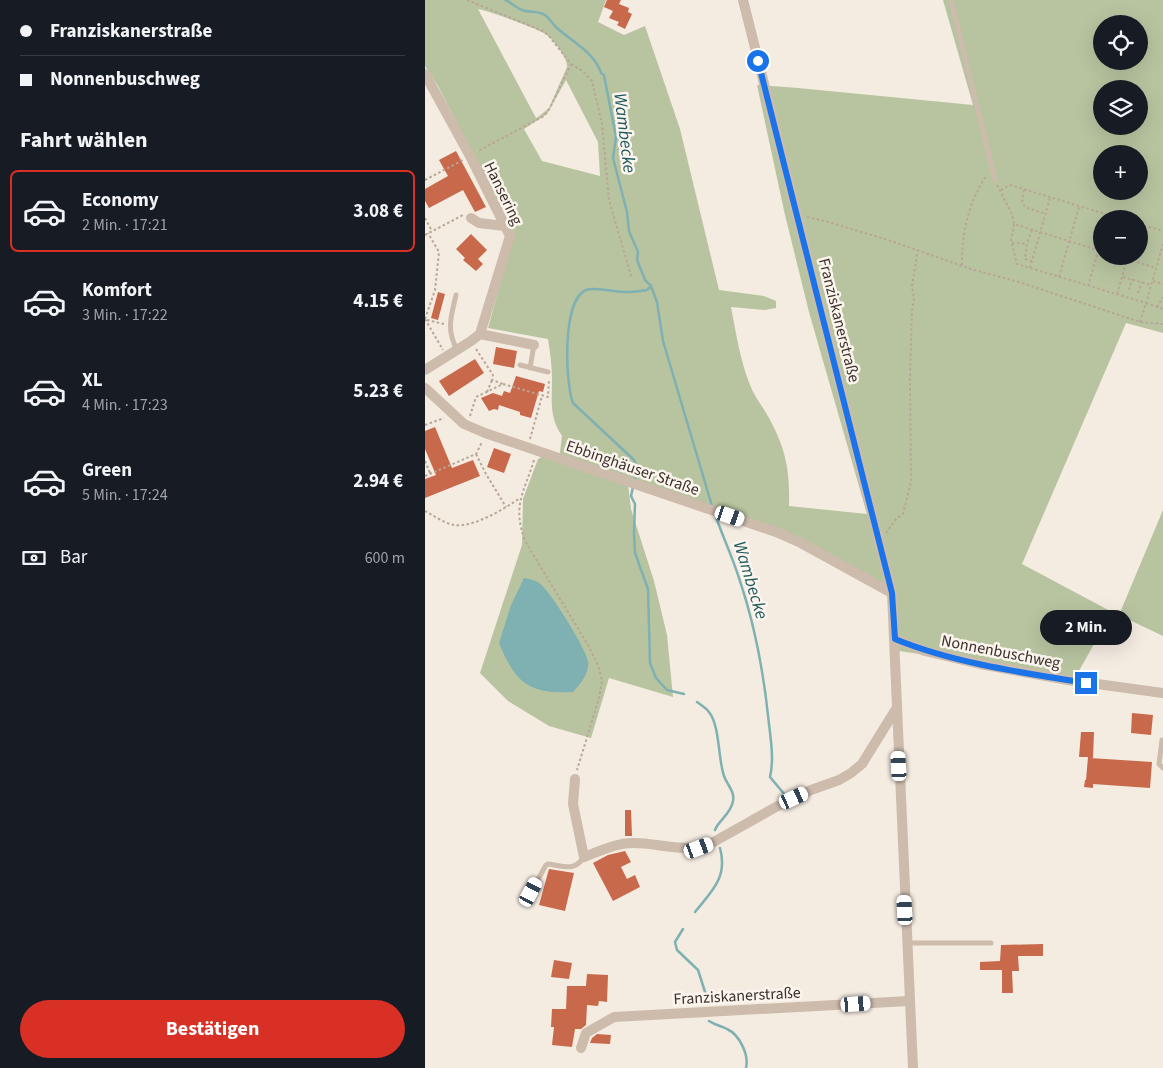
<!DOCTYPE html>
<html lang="de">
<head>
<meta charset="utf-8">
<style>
  body { margin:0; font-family:"Source Sans 3",sans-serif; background:#242831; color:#f1f3f6; height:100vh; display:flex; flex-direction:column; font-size:19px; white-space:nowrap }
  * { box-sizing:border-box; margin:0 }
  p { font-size:16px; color:#9ea1a6 }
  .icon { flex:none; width:28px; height:28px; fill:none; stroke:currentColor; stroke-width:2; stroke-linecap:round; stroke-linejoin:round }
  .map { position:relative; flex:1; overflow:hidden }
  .panel { display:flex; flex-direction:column; background:#171b24; width:425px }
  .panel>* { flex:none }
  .hud { display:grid; align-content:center; height:110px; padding:0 20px; background:#171b24 }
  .fabs { position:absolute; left:668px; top:15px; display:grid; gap:10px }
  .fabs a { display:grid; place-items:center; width:55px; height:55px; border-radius:50%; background:#171b24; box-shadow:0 5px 20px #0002; font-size:25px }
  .end { position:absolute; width:22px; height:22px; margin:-11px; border:6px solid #1a73e8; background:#fff; box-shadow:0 0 0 2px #fff }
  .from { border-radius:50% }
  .bubble { position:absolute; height:35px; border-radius:18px; background:#171b24; box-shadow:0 5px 20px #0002; font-size:16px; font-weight:700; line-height:35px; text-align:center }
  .car { position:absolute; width:15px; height:30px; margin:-15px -8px; border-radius:6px; box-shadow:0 0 4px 1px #0007; background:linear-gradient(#fff 24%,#345 0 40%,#fff 0 76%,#345 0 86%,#fff 0) }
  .hud b { display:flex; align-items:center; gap:18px; height:48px; font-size:19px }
  .hud b+b { border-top:1px solid #363941 }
  .hud i { width:12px; height:12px; background:#f1f3f6 }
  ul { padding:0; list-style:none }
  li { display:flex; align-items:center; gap:15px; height:82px; margin:0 10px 8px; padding:0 10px; border:2px solid transparent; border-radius:8px }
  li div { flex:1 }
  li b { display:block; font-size:19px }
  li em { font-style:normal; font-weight:700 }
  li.on { border-color:#d93025 }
  li>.icon { width:45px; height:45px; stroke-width:1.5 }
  h2 { padding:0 20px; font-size:22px; line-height:60px }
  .pay { display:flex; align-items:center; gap:12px; height:55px; padding:0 20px; font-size:19px }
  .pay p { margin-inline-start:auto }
  .cta { display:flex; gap:10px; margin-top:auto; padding:10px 20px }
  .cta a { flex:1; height:58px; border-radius:30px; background:#d93025; color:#fff; font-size:20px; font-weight:700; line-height:58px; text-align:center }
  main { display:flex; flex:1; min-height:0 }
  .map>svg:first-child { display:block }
</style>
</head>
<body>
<main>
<section class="panel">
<div class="hud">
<b><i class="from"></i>Franziskanerstraße</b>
<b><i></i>Nonnenbuschweg</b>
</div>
<h2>Fahrt wählen</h2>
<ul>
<li class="on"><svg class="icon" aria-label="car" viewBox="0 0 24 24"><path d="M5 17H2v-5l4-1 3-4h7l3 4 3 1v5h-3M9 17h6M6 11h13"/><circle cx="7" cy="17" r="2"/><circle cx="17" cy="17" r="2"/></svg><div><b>Economy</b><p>2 Min. · 17:21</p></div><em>3.08 €</em></li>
<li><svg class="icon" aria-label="car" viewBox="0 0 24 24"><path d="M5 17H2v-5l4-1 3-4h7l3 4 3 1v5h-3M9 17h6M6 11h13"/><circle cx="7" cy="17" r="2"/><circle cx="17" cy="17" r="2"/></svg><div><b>Komfort</b><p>3 Min. · 17:22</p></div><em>4.15 €</em></li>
<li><svg class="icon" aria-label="car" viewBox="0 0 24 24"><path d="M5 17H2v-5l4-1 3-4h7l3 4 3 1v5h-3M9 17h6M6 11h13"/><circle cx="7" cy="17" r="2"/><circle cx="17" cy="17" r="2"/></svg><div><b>XL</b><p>4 Min. · 17:23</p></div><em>5.23 €</em></li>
<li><svg class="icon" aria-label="car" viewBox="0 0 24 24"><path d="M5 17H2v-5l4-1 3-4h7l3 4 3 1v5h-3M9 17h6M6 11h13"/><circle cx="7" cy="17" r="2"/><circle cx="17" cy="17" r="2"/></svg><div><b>Green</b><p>5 Min. · 17:24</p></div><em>2.94 €</em></li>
</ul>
<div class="pay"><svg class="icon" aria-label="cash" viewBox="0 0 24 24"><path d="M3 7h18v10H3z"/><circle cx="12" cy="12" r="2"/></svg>Bar<p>600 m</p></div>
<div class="cta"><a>Bestätigen</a></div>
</section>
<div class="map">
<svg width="738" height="1068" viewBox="0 0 738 1068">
  <rect width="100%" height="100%" fill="#f4ebe1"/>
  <path fill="#b8c4a0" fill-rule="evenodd" d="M0,0H181L173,22L199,35L220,26L255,129L294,290L339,296L351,301V308L340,310L306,307C311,333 315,360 325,385C329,396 338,407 344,418C361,449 365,471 364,506L442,514L384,312L360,215L332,85L373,88L548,105L518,0H738V333L701,323L597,564L687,612L646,685L508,656L474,651L463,595L360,539L203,484L206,509L229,581L242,635L248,697L184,678L166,738L124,726L83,701L55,673L97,545L98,499L113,459L118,456L134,460L137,436C124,417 127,401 127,379C127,366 125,352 123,339L63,328L89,233L13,86L0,66ZM53,9C64,11 114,29 122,35C129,41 143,58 142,67L124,108L113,117L111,118ZM676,24H714V61H676ZM141,80L173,142L175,176L117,161L99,129L122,114ZM676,89H714V126H676ZM676,154H714V191H676ZM676,219H714V256H676Z
    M738,510V636L694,615Z"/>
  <path fill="#7fb0b2" d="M99,578C104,579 110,580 114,583C125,590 161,649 163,661C165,673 155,684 148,692C104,694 91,684 74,643L86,605Z"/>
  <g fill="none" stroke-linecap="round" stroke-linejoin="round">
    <path stroke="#7fb0b2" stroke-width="2.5" d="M80,0C86,2 91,8 97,10C104,13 113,10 120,15C124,18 127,23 130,26C145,41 169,51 176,73L179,75L191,137L188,158L202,212L204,231L213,252L212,260L220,280L226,286L232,302L238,341L287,506
      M210,482L212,468L209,460L148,403C140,382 137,300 161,290C171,286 192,293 203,292C210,292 216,291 222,290L226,286
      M208,487L206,496L210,504L209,533L210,553L223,589L225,663L231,678L242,690L259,694
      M290,514C297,535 307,556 314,578C330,625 339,674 344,724C346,741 349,760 345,777L360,795
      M272,702C276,705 281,708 284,712C295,726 293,759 299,776C302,785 310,791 308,801C306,814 293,821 290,830
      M270,912C287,891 303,877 295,848
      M258,929L250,942L252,950L273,970L283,1001
      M284,1021C290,1025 296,1026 302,1029C315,1035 324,1055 321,1068"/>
  </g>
  <path fill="#c8694b" d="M182,0H196L194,4L204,8L203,12L207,14L200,29L192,25L194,22L184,18L188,11L179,7Z
    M31,151L61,207L50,212L38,190L4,208L0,201V189L23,176L14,160Z
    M46,234L62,250L53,259L58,264L51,271L38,260L40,258L31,249Z
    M13,292L20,294L13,320L6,318Z
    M71,347L92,351L89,368L68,364Z
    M50,359L59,373L24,396L14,381Z
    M91,376L120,384L118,392L114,391L106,418L95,415V412L74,405L73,410L69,409L64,411L56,398L68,393L77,396L79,391L85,393Z
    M10,427L27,468L48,460L55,476L0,498V479L11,475L0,449V431Z
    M69,448L86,454L79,473L62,467Z
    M707,713L728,715L726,735L706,733Z
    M656,732H669L668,758H665L727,762L725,788L668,784V788L659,787L660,780H661L663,757H654Z
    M200,810H206L207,836H200Z
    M200,851L206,862L196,867L202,879L210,875L215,887L188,901L168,863L183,855Z
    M124,869L149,873L140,911L114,905Z
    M618,944V956H593L594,971H587L588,993H577V970H555V962L575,961L576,945Z
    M129,960L147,963L144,979L126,977Z
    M162,974L183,975L182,1002L174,1001L173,1006L162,1005L161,1025L156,1029H150L147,1047L127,1045L129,1027H126L127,1009H141L142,986H161Z
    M172,1034L186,1035L185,1044L165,1043L167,1038Z"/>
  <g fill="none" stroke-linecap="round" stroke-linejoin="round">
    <path stroke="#b9a596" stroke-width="2" stroke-dasharray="2.5 2.5" stroke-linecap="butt" d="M42,0L118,31L124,36L146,64L125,108L119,116L53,151
      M146,64L158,71L167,81L177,124L184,200L207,279
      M0,180L38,160
      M572,185L587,214L589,224L676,251
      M576,190L585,185L697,219
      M599,190L597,202L600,207L621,214
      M382,217L400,221L460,239L546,269L594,282L715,322L738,324
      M0,218L7,231
      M589,224L586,240L592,264L721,303L738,244
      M714,224L738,231
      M607,230L602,244L600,259L607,261
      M0,235L38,215
      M587,243L602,244
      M693,256L731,268
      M537,265C537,232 543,203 562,175
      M605,268L625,198
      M634,277L654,207
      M698,277L726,285
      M728,281L738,284
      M663,286L676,241
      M704,290L707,279
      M713,293L717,282
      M692,294L703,256
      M732,307L738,297
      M0,319L10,290L14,252L3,233
      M0,319L18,350
      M2,320L19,324
      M715,322L721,303L738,309
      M51,349L68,375L67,380L78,384
      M62,392L67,380
      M45,416L51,397L78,384L123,397L124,379
      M0,425L19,418
      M105,439L117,396
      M51,454L61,474L81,507
      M109,460C99,493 87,505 100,541L163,645L173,665L177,681L174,698L152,770
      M0,461L5,473
      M0,476L51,454L57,442
      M0,511C9,516 19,523 29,525C48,528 79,509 95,498
      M461,533L471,519L478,514L486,482L485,377L487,311L489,298L487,286L493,249"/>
    <path stroke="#cdbbac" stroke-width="5" d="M526,0L570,180
      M31,295C26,317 21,329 32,350
      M95,365L123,372
      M105,368L109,345
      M737,740L734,764L738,768
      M98,899L106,892L121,865L123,864C139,866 149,872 159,857
      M482,943H566"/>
    <path stroke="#cdbbac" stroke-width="10" d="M318,0L467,593L488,1068
      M0,74L45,156L85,236L55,334L46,341L0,370
      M46,218L54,223L80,226
      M55,334L109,345
      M0,388L39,424L60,433L351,532L376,543L467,593
      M470,639L500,651L555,664L643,680L738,693
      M150,779L148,804L159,857C175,851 191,843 208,843C235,843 258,853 285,844L351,807L386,790L414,780L426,773L437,764L471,709
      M156,1048L161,1033L189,1017L484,1001"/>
  </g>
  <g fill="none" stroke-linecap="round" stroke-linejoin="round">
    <path stroke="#1a73e8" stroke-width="6" d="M333,61L467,593L470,639C528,663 599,673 661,683"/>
  </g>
  <g text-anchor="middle" stroke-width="5" stroke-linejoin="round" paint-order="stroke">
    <g font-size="16" fill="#3b302b" stroke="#fbf5ee">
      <text transform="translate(79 193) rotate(64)" y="6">Hansering</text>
      <text transform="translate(415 320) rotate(76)" y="6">Franziskanerstraße</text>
      <text transform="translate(208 467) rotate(19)" y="6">Ebbinghäuser Straße</text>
      <text transform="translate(576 651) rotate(11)" y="6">Nonnenbuschweg</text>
      <text transform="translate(312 995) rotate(-3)" y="6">Franziskanerstraße</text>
    </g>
    <g font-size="18" font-style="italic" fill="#1f5a5e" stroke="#fbf5ee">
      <text transform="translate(200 133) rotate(83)" y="6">Wambecke</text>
      <text transform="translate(326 580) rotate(73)" y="6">Wambecke</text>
    </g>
  </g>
</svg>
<div class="fabs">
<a><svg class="icon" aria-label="locate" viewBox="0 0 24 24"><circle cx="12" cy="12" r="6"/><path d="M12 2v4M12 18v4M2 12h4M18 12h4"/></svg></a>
<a><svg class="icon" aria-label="layers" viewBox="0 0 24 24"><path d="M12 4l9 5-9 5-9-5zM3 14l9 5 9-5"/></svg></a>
<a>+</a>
<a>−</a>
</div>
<i class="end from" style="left:333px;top:61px"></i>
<i class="end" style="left:661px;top:683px"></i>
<div class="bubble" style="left:615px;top:610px;width:92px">2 Min.</div>
<i class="car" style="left:305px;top:516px;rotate:109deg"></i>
<i class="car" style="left:474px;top:766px;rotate:357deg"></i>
<i class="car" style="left:369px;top:798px;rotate:65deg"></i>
<i class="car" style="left:274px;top:848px;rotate:70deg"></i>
<i class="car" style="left:106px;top:892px;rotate:28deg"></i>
<i class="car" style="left:480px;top:910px;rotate:357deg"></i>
<i class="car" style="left:431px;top:1004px;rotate:86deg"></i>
</div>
</main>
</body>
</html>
